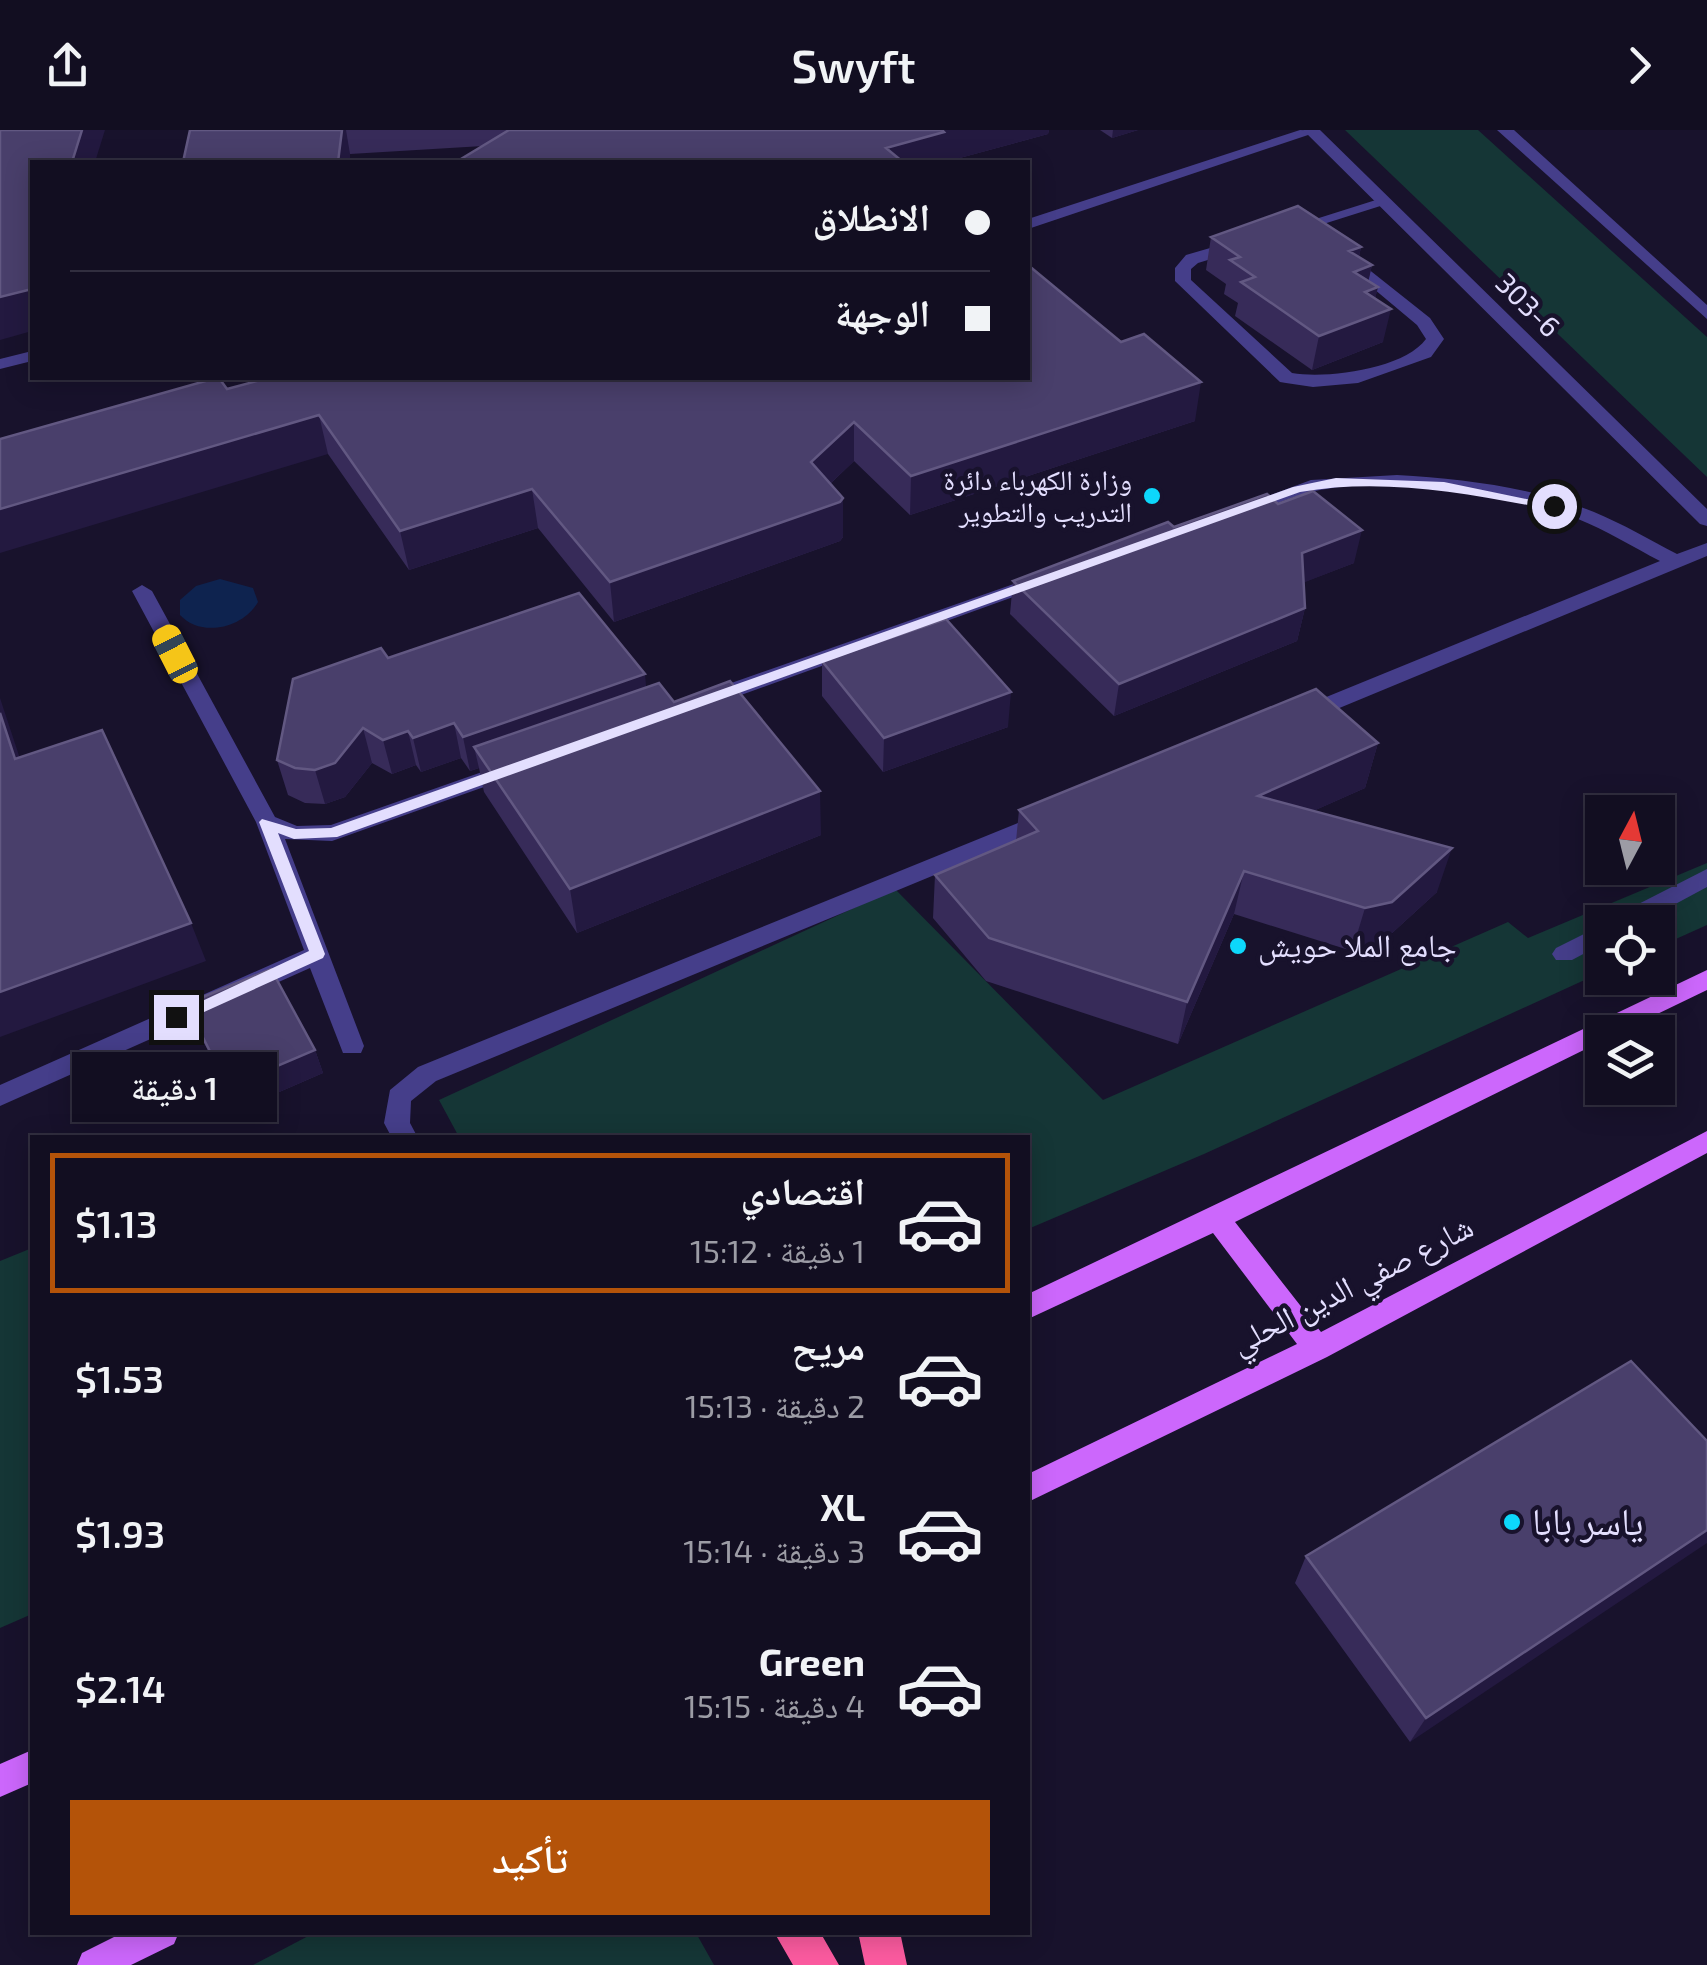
<!DOCTYPE html>
<html lang="ar">
<head>
<meta charset="utf-8">
<style>
  body { margin:0; font-family:"Exo 2","Noto Naskh Arabic",sans-serif; background:#1b172a; color:#f1f3f6; direction:rtl; height:100vh; display:flex; flex-direction:column; font-size:38px; white-space:nowrap }
  * { box-sizing:border-box; margin:0 }
  p { font-size:32px; color:#9c9ca5 }
  .icon { flex:none; width:55px; height:55px; fill:none; stroke:currentColor; stroke-width:2; stroke-linecap:round; stroke-linejoin:round }
  .map { position:relative; flex:1; overflow:hidden; direction:ltr }
  .panel { position:absolute; left:30px; top:1005px; width:1000px; height:800px; display:flex; flex-direction:column; background:#120e21; border-radius:0px; box-shadow:0 5px 25px #0003,0 0 0 2px #312e3f; direction:rtl }
  .panel>* { flex:none }
  .top-card { position:absolute; left:30px; top:30px; width:1000px; height:220px; border-radius:0px; box-shadow:0 5px 25px #0003,0 0 0 2px #312e3f; direction:rtl; display:grid; align-content:center; height:220px; padding:0 40px; background:#120e21 }
  .needle { width:65px; rotate:7deg }
  .controls { position:absolute; left:1585px; top:665px; display:grid; gap:20px }
  .controls a { display:grid; place-items:center; width:90px; height:90px; border-radius:0px; background:#120e21; box-shadow:0 5px 25px #0003,0 0 0 2px #312e3f; font-size:50px }
  .end { position:absolute; width:45px; height:45px; margin:-22px; border:12px solid #e3defe; background:#111; box-shadow:0 0 0 5px #111 }
  .from { border-radius:50% }
  .bubble { position:absolute; height:70px; border-radius:0px; background:#120e21; box-shadow:0 5px 25px #0003,0 0 0 2px #312e3f; font-size:32px; font-weight:600; line-height:70px; text-align:center; direction:rtl }
  .car { position:absolute; width:30px; height:60px; margin:-30px -15px; border-radius:12px; box-shadow:0 0 8px 2px #0007; background:linear-gradient(#f5c518 24%,#345 0 40%,#f5c518 0 76%,#345 0 86%,#f5c518 0) }
  .top-card b { display:flex; align-items:center; gap:35px; height:95px; font-size:38px }
  .top-card b+b { border-top:2px solid #312e3f }
  .top-card i { width:25px; height:25px; background:#f1f3f6 }
  ul { padding:18px 0 0; list-style:none }
  li { display:flex; align-items:center; gap:30px; height:140px; margin:0 20px 15px; padding:0 20px; border:5px solid transparent; border-radius:0px }
  li div { flex:1 }
  li b { display:block; font-size:38px }
  li em { font-style:normal; font-weight:600 }
  li.selected { border-color:#b45309 }
  li>.icon { width:90px; height:90px; stroke-width:1.5 }
  .cta { display:flex; gap:20px; margin-top:auto; padding:20px 40px }
  .cta a { flex:1; height:115px; border-radius:0px; background:#b45309; color:#fff; font-size:40px; font-weight:600; line-height:115px; text-align:center }
  header { display:flex; justify-content:space-between; align-items:center; height:130px; padding:0 40px; background:#120e21; font-size:45px; font-weight:600 }
  .map>svg:first-child { display:block }
</style>
</head>
<body>
<header><svg class="icon" aria-label="forward" viewBox="0 0 24 24"><path d="M9 5l7 7-7 7"/></svg>Swyft<svg class="icon" aria-label="share" viewBox="0 0 24 24"><path d="M12 15V3M7 8l5-5 5 5M5 13v7h14v-7"/></svg></header>
<div class="map">
<svg width="1707" height="1835" viewBox="0 0 1707 1835">
  <rect width="100%" height="100%" fill="#18122c"/>
  <path fill="#153636" d="M1345,0H1478L1707,207V347Z
    M1707,733V795L1658,817V792H1602V842L1204,1024L1028,1099V1008L459,1007L439,970L895,759L1103,970L1508,792L1528,808Z
    M32,1118V1484L0,1498V1131Z
    M314,1803H696L714,1835H253Z"/>
  <path fill="#0e234f" d="M220,449L253,458L258,472C243,498 201,508 180,485V470L196,456Z"/>
  <g fill="none" stroke-linecap="round" stroke-linejoin="round">
    <path fill="#453e8a" fill-rule="evenodd" d="M1300,0L1320,1L1028,99V89Z
      M1379,69L1393,72L1295,103L1281,100Z
      M1241,109L1249,114L1247,118L1198,133L1191,139V150L1292,243C1327,249 1404,239 1426,209L1417,195L1337,128V120L1343,119L1430,188L1444,209L1431,227L1358,253L1313,257L1286,253L1280,252L1175,151V138L1186,125Z
      M1707,739V757L1642,792H1611L1615,786Z
      M1602,795V814L1572,830H1556L1552,824L1556,818Z"/>
    <path fill="#453e8a" fill-rule="evenodd" d="M1303,0H1320L1707,379V396L1700,394Z
      M1497,0H1514L1707,175V189Z
      M32,221V231L0,239V229Z
      M1397,345C1464,349 1532,357 1594,382C1623,394 1650,410 1677,424L1707,413V426L1308,591H1292L1289,586L1292,581L1660,431C1633,417 1606,400 1578,389C1501,360 1402,345 1320,360C1293,365 1267,379 1240,386L1230,380L1311,350Z
      M1042,444L1049,446V454L716,574H700L697,569L700,564Z
      M142,455L152,461L275,687L297,696L331,695L502,635L510,632L521,640L518,645L332,711L285,709L364,916L361,923H343L310,838L0,976V955L304,820L256,692L132,461Z
      M1045,682L1056,690L1053,696L436,951L411,971L410,993L418,1008H392L384,993L390,960L418,937Z"/>
    <path fill="#cc67fc" fill-rule="evenodd" d="M1707,840V860L1620,902H1602V911L1235,1092L1321,1202L1707,1001V1023L1327,1227L1028,1372V1344L1297,1214L1213,1103L1028,1189V1164Z
      M32,1620V1653L0,1667V1634Z
      M124,1802H179L174,1814L131,1835H77L82,1823Z"/>
    <path fill="#fc5ba0" fill-rule="evenodd" d="M774,1802H820L839,1835H793Z
      M858,1802H900L907,1835H865Z"/>
  </g>
  <path fill="#372b59" d="M190,0H1049L1048,4L945,32H456L483,16L350,24V32H183Z
    M1100,0H1138L1112,8Z
    M1211,107L1361,117L1359,127L1372,135L1368,151L1378,157L1375,168L1383,212L1312,240L1235,186L1238,173L1224,164L1226,154L1206,140Z
    M227,259L1195,291L910,385L854,331L830,354L843,407L840,411L614,492L538,398L409,440L328,324Z
    M1174,397L1354,433L1304,452L1305,478L1297,511L1114,586L1010,484L1013,451Z
    M388,528L646,557L674,572L821,705L577,803L484,662L479,638L470,641L461,628L421,642L416,635L392,644L372,633L345,667L325,674L305,673L288,665L277,630Z
    M822,531L1008,597L883,642L822,566Z
    M1378,613L1365,658L1313,681L1437,762L1379,815L1352,821L1234,784L1178,914L986,851L933,788L935,745L1016,711L1019,680Z
    M186,874L315,920L323,943L238,980L196,897Z
    M1707,1311L1410,1612L1295,1453L1306,1426Z"/>
  <path fill="#231940" d="M82,0H105L95,32H72Z
    M342,0H346L350,24V32H338Z
    M939,0H1049L1048,4L945,32H885L886,18Z
    M1113,0H1138L1112,8Z
    M1361,117L1356,141L1372,135L1366,162L1378,157L1371,186L1391,179L1383,212L1312,240L1319,206L1349,121Z
    M32,159V201L0,210V167Z
    M1201,252L1195,291L910,385L911,346Z
    M319,285L328,324L0,423V379Z
    M854,292V331L812,371L811,332Z
    M532,359L538,398L409,440L400,401Z
    M843,368V407L840,411L614,492L610,452Z
    M1362,400L1354,433L1295,456L1302,423Z
    M1305,478L1297,511L1114,586L1119,554Z
    M645,544L648,578L474,617L479,638L470,641L463,607Z
    M1011,562L1008,597L883,642L884,608Z
    M0,568L33,668L15,629L0,583Z
    M454,593L461,628L421,642L413,608Z
    M363,598L372,633L345,667L325,674L315,640Z
    M408,601L416,635L392,644L383,610Z
    M1378,613L1365,658L1248,710L1258,666Z
    M820,661L821,705L577,803L570,759Z
    M1452,718L1437,762L1379,815L1352,821L1365,778Z
    M1244,741L1234,784L1178,914L1187,872Z
    M191,793L206,831L0,907V862Z
    M315,920L323,943L238,980L228,957Z
    M1707,1400V1413L1410,1612L1426,1588Z"/>
  <path fill="#493f6b" stroke="#625882" stroke-width="2.5" d="M0,0H82L72,32H32V159L0,167Z
    M190,0H342L338,32H183Z
    M509,0H942L944,2L886,18L903,32H456Z
    M1298,76L1361,117L1349,121L1372,135L1354,142L1378,157L1365,162L1391,179L1319,206L1241,152L1255,147L1230,130L1240,127L1211,107Z
    M1028,135L1121,212L1144,204L1201,252L911,346L854,292L811,332L843,368L840,372L610,452L532,359L400,401L319,285L0,379V309L216,248H219L227,259L268,248H1028Z
    M1313,361L1362,400L1302,423L1305,478L1119,554L1013,451L1168,392L1174,397L1267,364L1278,374Z
    M579,463L645,544L463,607L454,593L413,608L408,601L383,610L363,598L335,633L315,640L295,638L277,630L293,549L381,518L388,528Z
    M946,489L1011,562L884,608L822,531Z
    M730,551L820,661L570,759L474,617L659,553L674,572Z
    M1316,559L1378,613L1258,666L1452,718L1392,772L1365,778L1244,741L1187,872L989,808L935,745L1038,701L1019,680Z
    M0,583L15,629L102,600L191,793L0,862Z
    M271,839L315,920L228,957L186,874Z
    M1631,1231L1707,1311V1400L1426,1588L1306,1426Z"/>
  <path fill="#e3defe" d="M1336,348L1444,352L1560,376L1554,380C1470,364 1385,347 1300,362L337,707L294,709L278,703L325,824L323,828L182,892H171L168,887L309,821L259,692L262,689L296,699L331,698L1293,357Z"/>
  <g fill="#0dd7fb" stroke="#18122c" stroke-width="4">
    <circle cx="1152" cy="366" r="10"/>
    <circle cx="1238" cy="816" r="10"/>
    <circle cx="1512" cy="1392" r="10"/>
  </g>
  <g text-anchor="middle" stroke-width="9" stroke-linejoin="round" paint-order="stroke">
    <g font-size="28" fill="#e3defe" stroke="#18122c">
      <text transform="translate(1528 175) rotate(45)" y="10">303-6</text>
    </g>
    <g font-size="28" fill="#e3defe" stroke="#18122c" text-anchor="end">
      <text x="1132" y="360">وزارة الكهرباء دائرة<tspan x="1132" dy="32">التدريب والتطوير</tspan></text>
    </g>
    <g font-size="32" fill="#e3defe" stroke="#18122c" text-anchor="start">
      <text x="1258" y="827">جامع الملا حويش</text>
    </g>
    <g font-size="32" fill="#e3defe" stroke="#18122c">
      <text transform="translate(1352 1155) rotate(-27)" y="11">شارع صفي الدين الحلي</text>
    </g>
    <g font-size="38" fill="#e3defe" stroke="#18122c" text-anchor="start">
      <text x="1532" y="1405">ياسر بابا</text>
    </g>
  </g>
</svg>
<div class="controls">
<a><svg class="needle" viewBox="-14 -14 28 28"><path d="M0-13l5 13h-10z" fill="#e53935"/><path d="M0 13l5-13h-10z" fill="#9c9ca5"/></svg></a>
<a><svg class="icon" aria-label="locate" viewBox="0 0 24 24"><circle cx="12" cy="12" r="6"/><path d="M12 2v4M12 18v4M2 12h4M18 12h4"/></svg></a>
<a><svg class="icon" aria-label="layers" viewBox="0 0 24 24"><path d="M12 4l9 5-9 5-9-5zM3 14l9 5 9-5"/></svg></a>
</div>
<i class="end from" style="left:1554px;top:376px"></i>
<i class="end" style="left:176px;top:887px"></i>
<div class="bubble" style="left:72px;top:922px;width:205px">1 دقيقة</div>
<i class="car" style="left:175px;top:524px;rotate:333deg"></i>
<div class="top-card">
<b><i class="from"></i>الانطلاق</b>
<b><i></i>الوجهة</b>
</div>
<section class="panel">
<ul>
<li class="selected"><svg class="icon" aria-label="car" viewBox="0 0 24 24"><path d="M5 17H2v-5l4-1 3-4h7l3 4 3 1v5h-3M9 17h6M6 11h13"/><circle cx="7" cy="17" r="2"/><circle cx="17" cy="17" r="2"/></svg><div><b>اقتصادي</b><p>1 دقيقة · 15:12</p></div><em>$1.13</em></li>
<li><svg class="icon" aria-label="car" viewBox="0 0 24 24"><path d="M5 17H2v-5l4-1 3-4h7l3 4 3 1v5h-3M9 17h6M6 11h13"/><circle cx="7" cy="17" r="2"/><circle cx="17" cy="17" r="2"/></svg><div><b>مريح</b><p>2 دقيقة · 15:13</p></div><em>$1.53</em></li>
<li><svg class="icon" aria-label="car" viewBox="0 0 24 24"><path d="M5 17H2v-5l4-1 3-4h7l3 4 3 1v5h-3M9 17h6M6 11h13"/><circle cx="7" cy="17" r="2"/><circle cx="17" cy="17" r="2"/></svg><div><b>XL</b><p>3 دقيقة · 15:14</p></div><em>$1.93</em></li>
<li><svg class="icon" aria-label="car" viewBox="0 0 24 24"><path d="M5 17H2v-5l4-1 3-4h7l3 4 3 1v5h-3M9 17h6M6 11h13"/><circle cx="7" cy="17" r="2"/><circle cx="17" cy="17" r="2"/></svg><div><b>Green</b><p>4 دقيقة · 15:15</p></div><em>$2.14</em></li>
</ul>
<div class="cta"><a>تأكيد</a></div>
</section>
</div>
</body>
</html>
